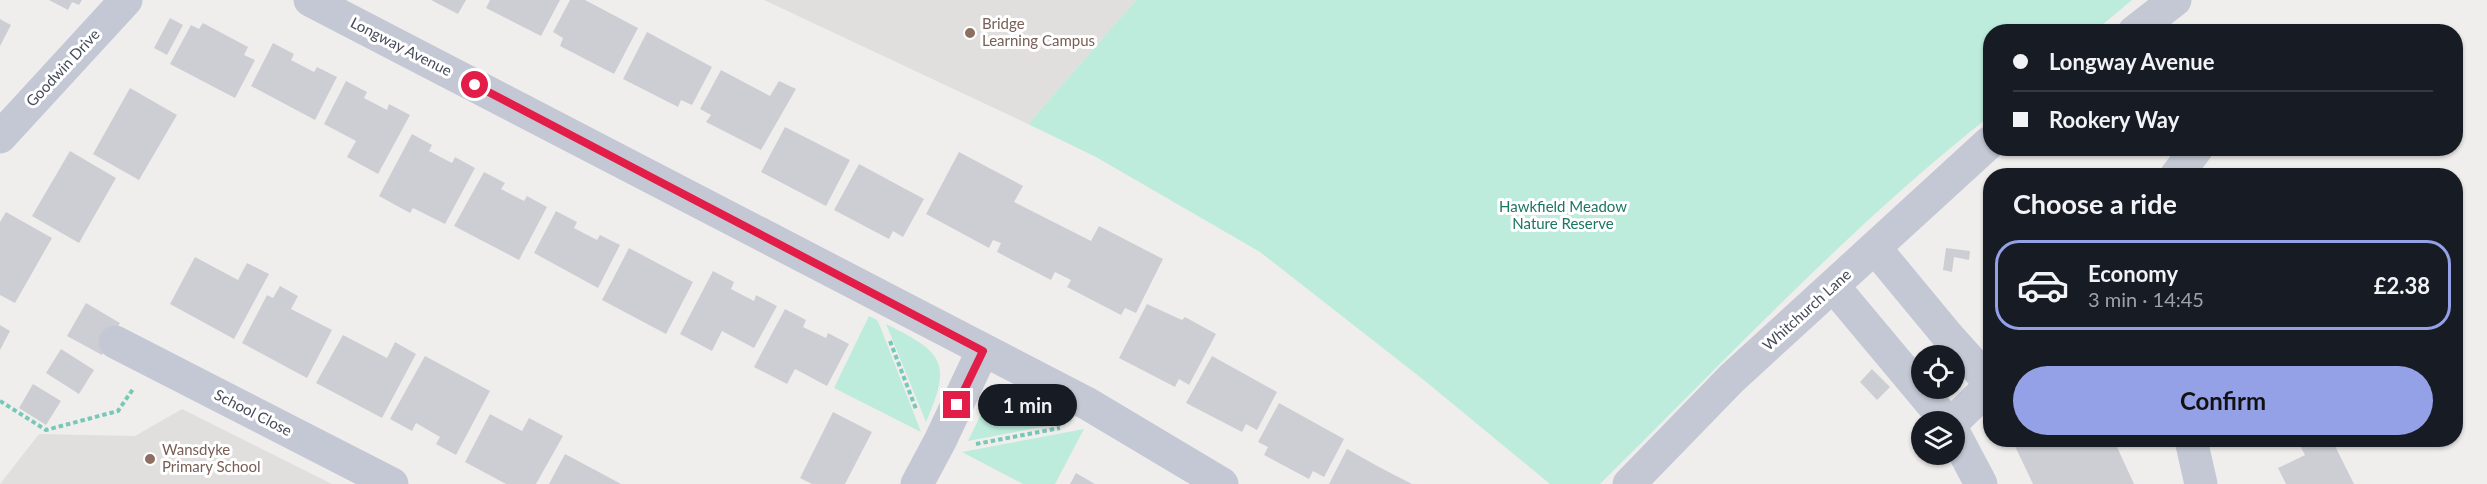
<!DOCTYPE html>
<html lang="en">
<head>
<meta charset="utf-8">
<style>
  body { margin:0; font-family:Lato,sans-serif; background:#242831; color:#f1f3f6; height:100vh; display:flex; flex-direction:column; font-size:22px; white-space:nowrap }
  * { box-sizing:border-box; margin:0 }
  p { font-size:20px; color:#9ea1a6 }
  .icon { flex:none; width:33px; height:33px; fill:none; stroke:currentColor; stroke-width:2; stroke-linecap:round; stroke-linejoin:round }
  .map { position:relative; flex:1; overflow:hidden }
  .side { position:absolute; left:1983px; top:168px; width:480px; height:279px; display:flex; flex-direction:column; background:#171b24; border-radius:24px; box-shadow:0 2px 4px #0004 }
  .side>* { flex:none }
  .hud { position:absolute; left:1983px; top:24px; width:480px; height:132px; border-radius:24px; box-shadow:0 2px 4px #0004; display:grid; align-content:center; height:132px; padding:0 30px; background:#171b24 }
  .buttons { position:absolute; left:1911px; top:345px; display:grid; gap:12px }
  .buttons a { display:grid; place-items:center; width:54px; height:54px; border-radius:50%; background:#171b24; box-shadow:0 2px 4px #0004; font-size:30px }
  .end { position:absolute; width:27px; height:27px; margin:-14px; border:8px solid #e11d48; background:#fff; box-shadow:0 0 0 3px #fff }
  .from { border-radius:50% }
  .bubble { position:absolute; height:42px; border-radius:21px; background:#171b24; box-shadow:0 2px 4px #0004; font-size:20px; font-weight:700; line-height:42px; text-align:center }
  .hud b { display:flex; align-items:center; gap:21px; height:57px; font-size:22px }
  .hud b+b { border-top:2px solid #363941 }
  .hud i { width:15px; height:15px; background:#f1f3f6 }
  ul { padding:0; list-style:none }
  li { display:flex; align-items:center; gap:18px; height:90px; margin:0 12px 9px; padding:0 18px; border:3px solid #363941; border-radius:24px }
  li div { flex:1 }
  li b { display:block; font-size:22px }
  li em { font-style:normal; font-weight:700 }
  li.on { border-color:#94a1e7 }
  li>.icon { width:54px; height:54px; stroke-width:1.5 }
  h2 { padding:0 30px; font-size:27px; line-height:72px }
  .button { display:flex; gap:12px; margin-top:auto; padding:12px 30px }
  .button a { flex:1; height:69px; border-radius:36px; background:#94a1e7; color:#111; font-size:24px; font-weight:700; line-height:69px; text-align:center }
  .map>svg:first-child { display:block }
</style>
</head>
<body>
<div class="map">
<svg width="2487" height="484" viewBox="0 0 2487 484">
  <rect width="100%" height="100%" fill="#f0eeed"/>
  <path fill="#e0dfde" d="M764,0H1136L1028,124Z
    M182,409L332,484H0L39,434L135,436Z"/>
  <path fill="#bdecdc" d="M1136,0H2132L2095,31L1990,32V116C1850,226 1727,359 1600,484H1550L1425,381L1260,252L1096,157L1028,124Z
    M869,316L877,320L880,326L921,432L834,388Z
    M886,324C942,352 953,361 926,422Z
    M1005,396L1026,397L1073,421L968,441L984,408Z
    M1084,429L1055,484H1023L962,452Z"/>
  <path fill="#cdced4" d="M49,0H82L79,5L72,2L68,10Z
    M431,0H466L458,14Z
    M490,0H560L541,36L486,8Z
    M570,0H585L638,28L614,74L560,46L563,38L553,32Z
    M170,18L183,25L167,55L154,48Z
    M0,19L11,25L0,46Z
    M203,23L248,47L244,55L255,60L235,98L170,64L191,25L199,29Z
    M647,32L712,67L692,105L681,100L678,107L623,79Z
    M273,43L294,54L291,60L314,72L317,67L337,77L315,120L251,86Z
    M721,70L770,96L779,81L796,89L761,150L706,122L711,115L700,109Z
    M346,81L367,92L364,98L387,110L389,104L410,115L378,174L347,157L356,141L324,124Z
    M130,88L177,115L139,180L93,154Z
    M785,127L850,160L826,206L761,172Z
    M412,134L432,145L429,151L452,163L455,157L475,168L445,224L413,208L410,213L379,196Z
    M70,151L116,178L79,243L32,216Z
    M959,152L1023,186L1014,202L1091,241L1099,226L1163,259L1136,313L1125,308L1121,315L1067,287L1071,280L1055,272L1051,280L997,252L1001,243L993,240L989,248L926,214Z
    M859,164L924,199L903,237L893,231L889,239L834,210Z
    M484,172L505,183L501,189L524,201L527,196L547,207L519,260L454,226Z
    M556,211L577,222L574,228L597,240L600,235L620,245L598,288L534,253Z
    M6,212L52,238L15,303L0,295V222Z
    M629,248L693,282L666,334L602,300Z
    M1946,248L1970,251L1969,260L1954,257L1952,272L1943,270Z
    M195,257L238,280L247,263L269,274L234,339L170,304Z
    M713,271L734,282L731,289L754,301L756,295L777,306L754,348L722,331L712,351L680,334Z
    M280,286L298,296L291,309L332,330L307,378L242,343L267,295L273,298Z
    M86,303L120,323L102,355L67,336Z
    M1147,304L1182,320L1185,317L1216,334L1189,385L1179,379L1175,387L1119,358Z
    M785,309L806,320L803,327L826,338L828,333L849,344L827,386L795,369L787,384L754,367Z
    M0,325L10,331L0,350Z
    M343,335L387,358L395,342L416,354L382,418L316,383Z
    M61,349L94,370L79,394L46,373Z
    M425,356L490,391L456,455L436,444L440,437L416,423L412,431L390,419Z
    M1212,356L1277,392L1257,430L1246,424L1242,432L1186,403Z
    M1872,369L1890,387L1877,400L1860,382Z
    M33,384L61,401L46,425L19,408Z
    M1279,403L1344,439L1324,477L1313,471L1309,479L1264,455L1268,447L1258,442Z
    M833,412L872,432L845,484H812L800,478Z
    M490,414L522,431L529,418L563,436L536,484H506L465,462Z
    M2012,440H2122L2124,444L2117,447L2134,484H2033Z
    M2297,440H2332L2354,484H2286L2278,468L2305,455Z
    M1347,449L1379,467L1412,484H1329Z
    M565,454L597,471L621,484H549Z
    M1076,473L1095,484H1070Z"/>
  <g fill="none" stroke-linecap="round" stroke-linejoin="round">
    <path stroke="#77c8b7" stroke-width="4" stroke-dasharray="4.5 3" stroke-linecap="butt" d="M890,341L916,409
      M0,401L46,430L118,411L133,389
      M976,444L1060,428"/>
    <path stroke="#c4c8d4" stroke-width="33" d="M310,0L1088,404L1222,484
      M2134,32L2175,0
      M0,137L126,0
      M2176,176L2197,148
      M1875,248L1947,335L1990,383
      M1834,287L1947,422
      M115,342L392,484
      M1953,422L1990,386
      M1954,433L1981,484
      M2191,440L2201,484
      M917,484L940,441L983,350
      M1629,484L1732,378L1990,142"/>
  </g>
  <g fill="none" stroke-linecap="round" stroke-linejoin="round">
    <path stroke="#e11d48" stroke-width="8" d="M475,85L983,351L957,405"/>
  </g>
  <g fill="#8d6e63" stroke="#fff" stroke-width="2">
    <circle cx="970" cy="33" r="6"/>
    <circle cx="150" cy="459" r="6"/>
  </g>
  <g text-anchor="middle" stroke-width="6" stroke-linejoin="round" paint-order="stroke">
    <g font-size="15" fill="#785e54" stroke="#fff" text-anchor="start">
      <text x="982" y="29">Bridge<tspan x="982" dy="17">Learning Campus</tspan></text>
      <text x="162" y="455">Wansdyke<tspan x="162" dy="17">Primary School</tspan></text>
    </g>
    <g font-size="15" fill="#464b59" stroke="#fff">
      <text transform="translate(401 47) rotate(27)" y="5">Longway Avenue</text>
      <text transform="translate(63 68) rotate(-47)" y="5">Goodwin Drive</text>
      <text transform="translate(1807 310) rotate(-42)" y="5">Whitchurch Lane</text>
      <text transform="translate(253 413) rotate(27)" y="5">School Close</text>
    </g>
    <g font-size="15" fill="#1b7662" stroke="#fff">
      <text x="1563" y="212">Hawkfield Meadow<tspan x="1563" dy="17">Nature Reserve</tspan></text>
    </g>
  </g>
</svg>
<div class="buttons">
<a><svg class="icon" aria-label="locate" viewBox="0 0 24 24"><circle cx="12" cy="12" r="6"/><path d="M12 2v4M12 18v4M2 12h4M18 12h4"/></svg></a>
<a><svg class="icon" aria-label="layers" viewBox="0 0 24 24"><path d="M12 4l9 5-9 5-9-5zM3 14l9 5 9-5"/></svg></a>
</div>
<i class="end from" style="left:475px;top:85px"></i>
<i class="end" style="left:957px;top:405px"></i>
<div class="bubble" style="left:978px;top:384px;width:99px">1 min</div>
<div class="hud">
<b><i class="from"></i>Longway Avenue</b>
<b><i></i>Rookery Way</b>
</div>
<section class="side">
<h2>Choose a ride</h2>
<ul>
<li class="on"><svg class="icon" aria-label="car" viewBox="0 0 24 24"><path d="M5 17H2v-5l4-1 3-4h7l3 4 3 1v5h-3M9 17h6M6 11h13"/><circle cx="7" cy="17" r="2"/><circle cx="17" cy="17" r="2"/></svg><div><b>Economy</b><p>3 min · 14:45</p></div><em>£2.38</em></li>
</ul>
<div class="button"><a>Confirm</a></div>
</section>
</div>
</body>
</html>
